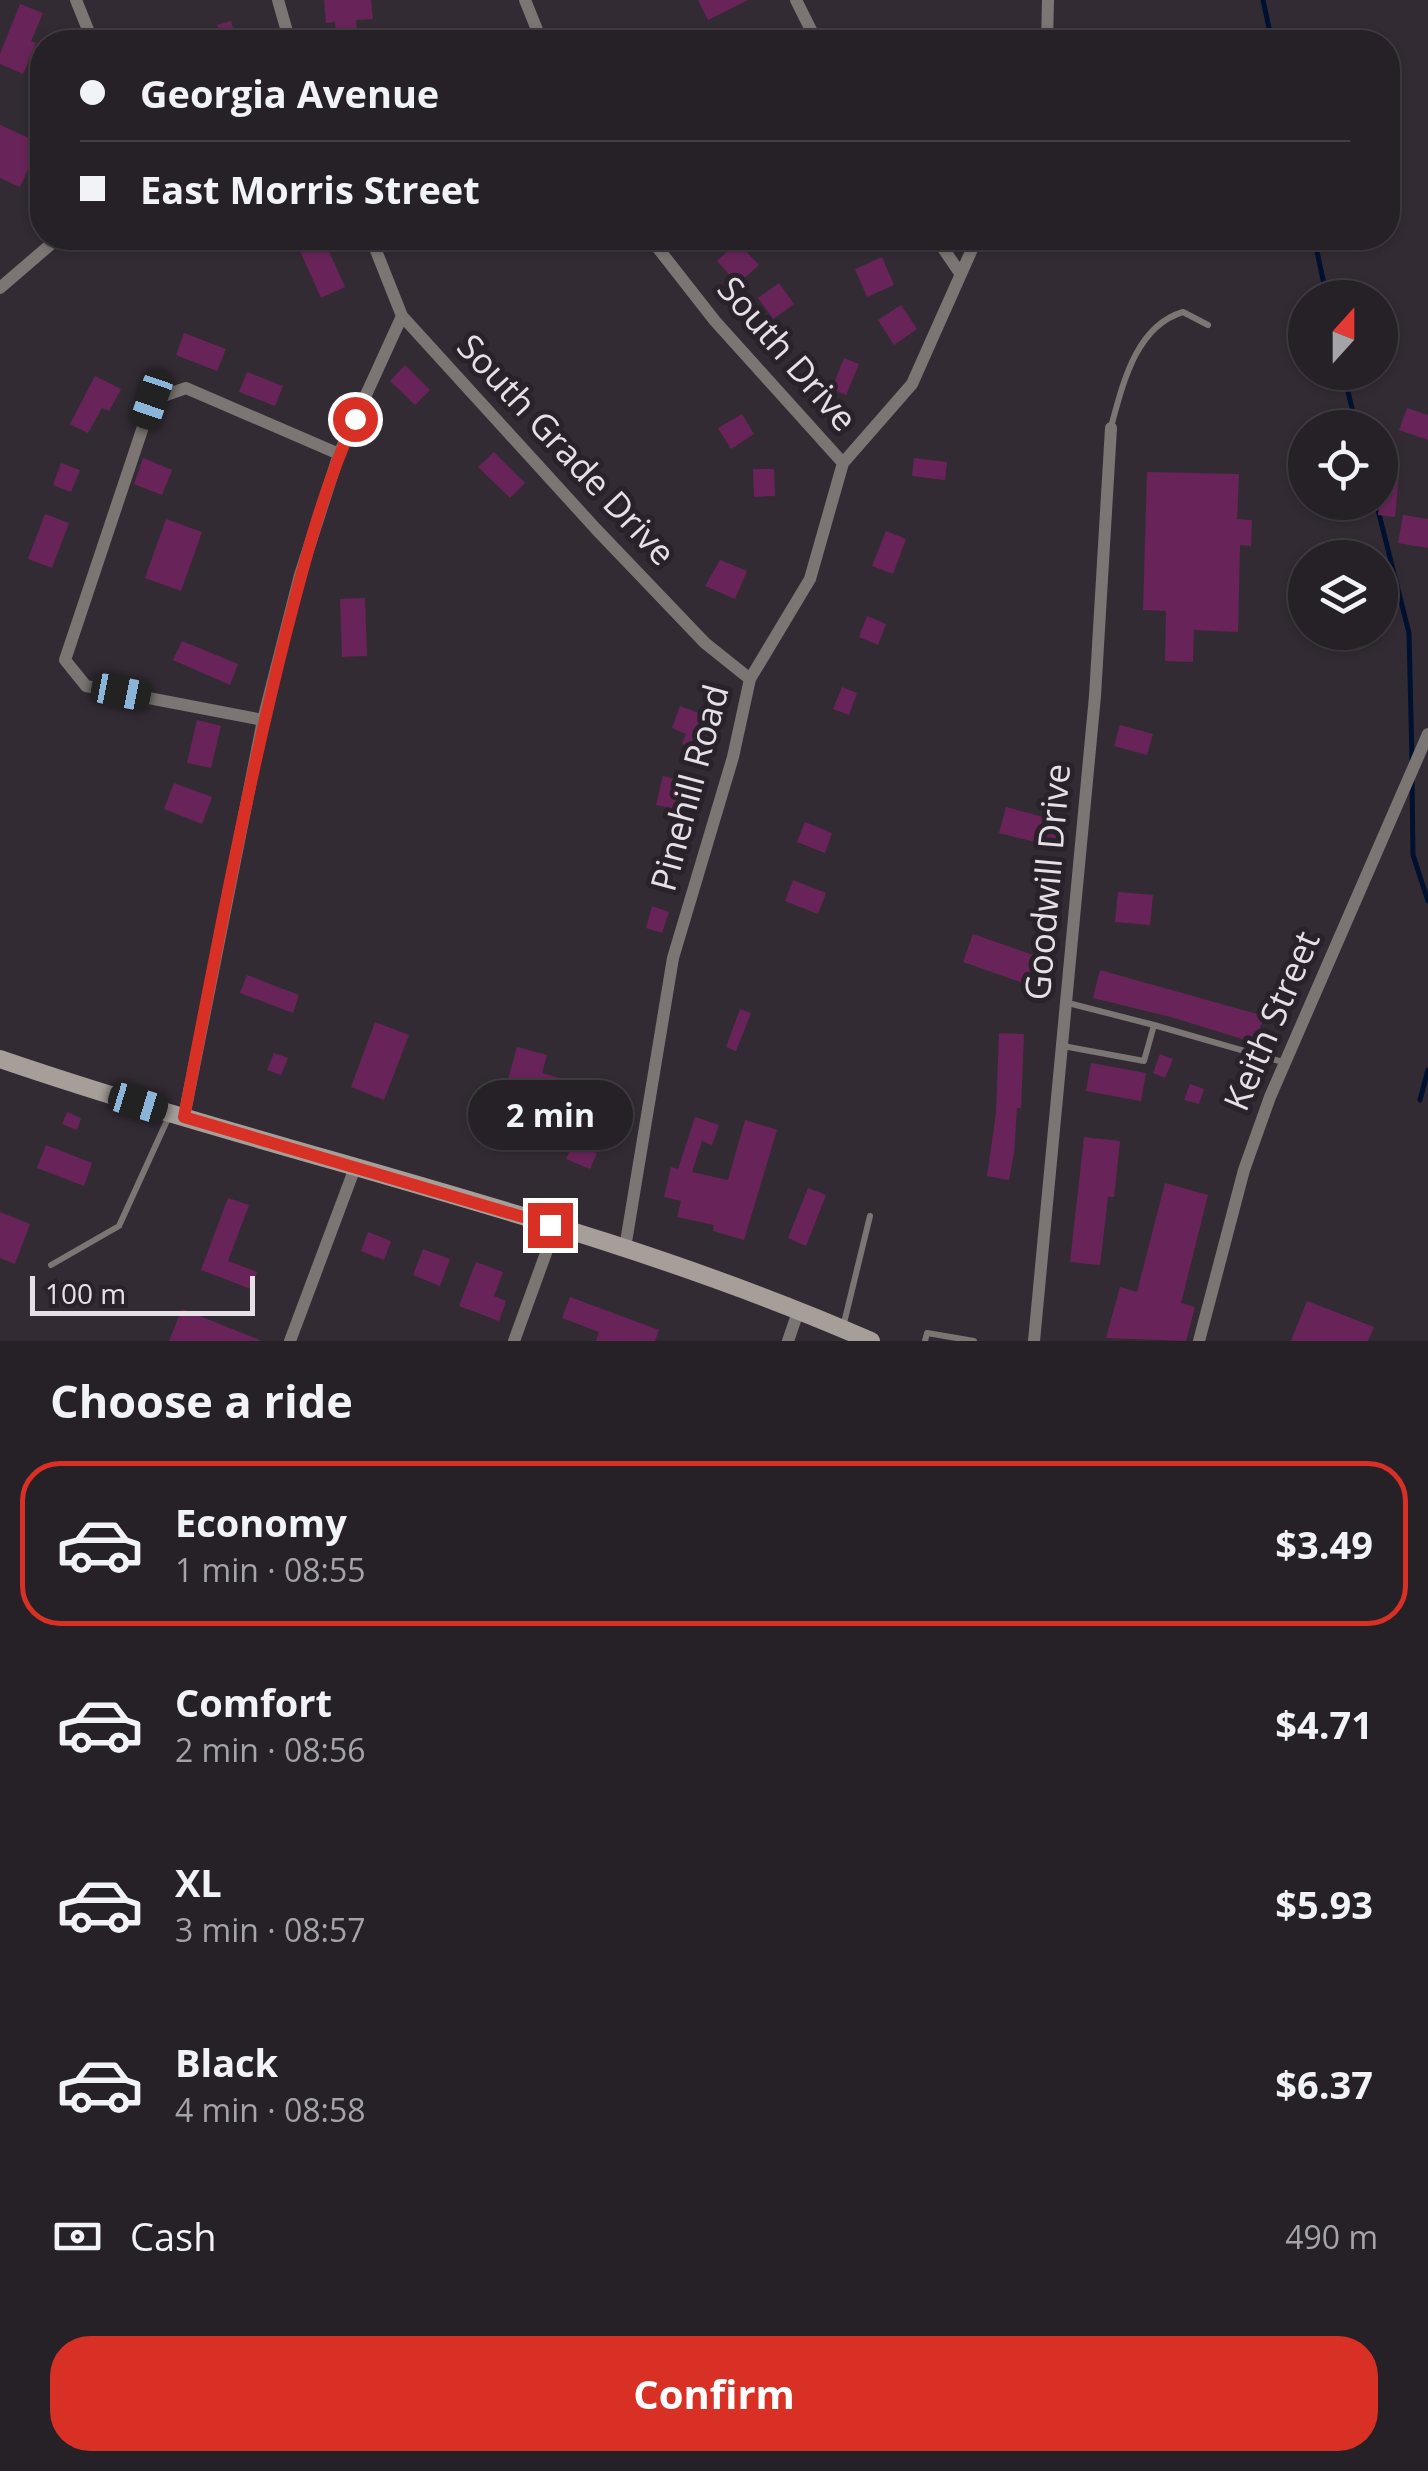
<!DOCTYPE html>
<html lang="en">
<head>
<meta charset="utf-8">
<style>
  body { margin:0; font-family:"Open Sans",sans-serif; background:#322d33; color:#f1f3f6; height:100vh; display:flex; flex-direction:column; font-size:38px; white-space:nowrap }
  * { box-sizing:border-box; margin:0 }
  p { font-size:32px; color:#a4a3a7 }
  .icon { flex:none; width:55px; height:55px; fill:none; stroke:currentColor; stroke-width:2; stroke-linecap:round; stroke-linejoin:round }
  .map { position:relative; height:1341px; overflow:hidden }
  .side { display:flex; flex-direction:column; background:#262027; flex:1 }
  .side>* { flex:none }
  .banner { position:absolute; left:30px; top:30px; width:1370px; height:220px; border-radius:40px; box-shadow:0 2px 8px #0004,0 0 0 2px #423e44; display:grid; align-content:center; height:220px; padding:0 50px; background:#262027 }
  .needle { width:65px; rotate:21deg }
  .controls { position:absolute; left:1288px; top:280px; display:grid; gap:20px }
  .controls a { display:grid; place-items:center; width:110px; height:110px; border-radius:50%; background:#262027; box-shadow:0 2px 8px #0004,0 0 0 2px #423e44; font-size:50px }
  .scale { position:absolute; left:30px; bottom:25px; width:225px; box-sizing:border-box; padding-left:10px; border:5px solid #e4e0e5; border-top:0; font-size:28px; line-height:35px; white-space:nowrap; color:#e4e0e5; -webkit-text-stroke:8px #29222a; paint-order:stroke }
  .end { position:absolute; width:45px; height:45px; margin:-22px; border:12px solid #d93025; background:#fff; box-shadow:0 0 0 5px #fff }
  .from { border-radius:50% }
  .bubble { position:absolute; height:70px; border-radius:35px; background:#262027; box-shadow:0 2px 8px #0004,0 0 0 2px #423e44; font-size:32px; font-weight:700; line-height:70px; text-align:center }
  .car { position:absolute; width:30px; height:60px; margin:-30px -15px; border-radius:12px; box-shadow:0 0 8px 2px #0007; background:linear-gradient(#222 24%,#8ab4d8 0 40%,#222 0 76%,#8ab4d8 0 86%,#222 0) }
  .banner b { display:flex; align-items:center; gap:35px; height:95px; font-size:38px }
  .banner b+b { border-top:2px solid #423e44 }
  .banner i { width:25px; height:25px; background:#f1f3f6 }
  ul { padding:0; list-style:none }
  li { display:flex; align-items:center; gap:30px; height:165px; margin:0 20px 15px; padding:0 30px; border:5px solid transparent; border-radius:40px }
  li div { flex:1 }
  li b { display:block; font-size:38px }
  li em { font-style:normal; font-weight:700 }
  li.on { border-color:#d93025 }
  li>.icon { width:90px; height:90px; stroke-width:1.5 }
  h2 { padding:0 50px; font-size:45px; line-height:120px }
  .pay { display:flex; align-items:center; gap:25px; height:110px; padding:0 50px; font-size:38px }
  .pay p { margin-inline-start:auto }
  .cta { display:flex; gap:20px; margin-top:auto; padding:20px 50px }
  .cta a { flex:1; height:115px; border-radius:40px; background:#d93025; color:#fff; font-size:40px; font-weight:700; line-height:115px; text-align:center }
  .map>svg:first-child { display:block }
</style>
</head>
<body>
<div class="map">
<svg width="1428" height="1341" viewBox="0 0 1428 1341">
  <rect width="100%" height="100%" fill="#332b34"/>
  <g fill="none" stroke-linecap="round" stroke-linejoin="round">
    <path stroke="#001130" stroke-width="5" d="M1263,0L1272,42
      M1314,238L1327,298
      M1343,372L1357,428
      M1376,502L1409,633L1412,760
      M1412,781L1413,855L1428,901
      M1420,1100L1428,1070"/>
  </g>
  <path fill="#682458" d="M324,0H371L373,19L356,20L358,42H337L335,22L326,23Z
    M698,0H748L708,20Z
    M20,4L43,13L31,41L36,43L23,74L0,64V54Z
    M231,21L234,32L247,29L250,42H212L211,38L220,36L217,25Z
    M0,125L40,143L20,187L0,178Z
    M306,238H323L345,287L321,298L296,242Z
    M737,242L759,265L738,284L717,261Z
    M882,257L894,285L867,297L855,269Z
    M779,283L794,304L773,319L758,298Z
    M901,305L917,329L894,345L878,320Z
    M184,333L226,349L217,371L176,355Z
    M844,358L859,364L846,395L832,389Z
    M405,365L430,390L415,405L390,381Z
    M247,372L283,386L275,406L239,392Z
    M95,376L121,389L109,411L102,408L88,433L70,424Z
    M1407,408L1428,415V440L1399,430Z
    M742,414L754,434L731,449L718,428Z
    M494,452L525,483L510,498L478,467Z
    M143,458L172,470L162,495L134,484Z
    M914,458L947,462L945,480L912,476Z
    M61,463L80,470L71,492L53,485Z
    M753,469H774L775,496L754,497Z
    M1147,472L1239,474L1237,519L1252,520L1251,546L1240,545L1238,632L1194,630L1193,662L1165,661L1166,611L1143,610Z
    M1382,473L1399,475L1395,517L1378,515Z
    M45,514L69,523L52,568L28,559Z
    M1403,515L1428,519V548L1398,543Z
    M166,519L202,532L181,591L145,578Z
    M886,531L906,539L893,574L872,566Z
    M720,560L747,571L735,599L705,586Z
    M365,598L367,656L342,657L340,599Z
    M867,616L886,624L878,645L859,637Z
    M182,641L238,664L230,685L173,660Z
    M842,687L857,693L849,715L833,709Z
    M680,706L714,719L702,752L682,744L686,734L672,728Z
    M197,720L221,726L211,768L187,763Z
    M1120,725L1153,734L1147,755L1114,746Z
    M663,776L701,785L695,813L656,805Z
    M174,783L212,797L202,824L164,809Z
    M1006,807L1062,822L1055,847L999,833Z
    M805,822L832,833L825,853L797,842Z
    M793,880L826,893L818,914L785,901Z
    M1118,892L1153,895L1150,925L1115,922Z
    M652,906L669,912L662,933L646,928Z
    M973,934L1036,956L1026,984L963,962Z
    M1100,970L1264,1016L1255,1043L1171,1017L1093,998Z
    M247,975L299,995L293,1013L240,993Z
    M740,1009L751,1013L736,1051L726,1047Z
    M375,1022L409,1035L384,1100L351,1087Z
    M999,1033L1024,1034L1021,1108H1017L1014,1153L1009,1180L987,1176L996,1113Z
    M517,1047L547,1055L542,1073L563,1079L555,1111L503,1097Z
    M274,1053L288,1058L281,1075L267,1070Z
    M1160,1054L1173,1059L1165,1078L1153,1073Z
    M1091,1063L1146,1073L1141,1101L1086,1091Z
    M1190,1084L1204,1089L1199,1104L1184,1100Z
    M67,1112L81,1118L77,1130L62,1124Z
    M695,1117L719,1125L712,1145L702,1141L692,1172L728,1180L745,1120L777,1130L744,1240L713,1231L714,1225L677,1217L681,1201L664,1197L671,1167L678,1169Z
    M1084,1137L1120,1141L1114,1197H1108L1100,1265L1070,1262Z
    M573,1143L597,1153L590,1169L566,1159Z
    M46,1145L92,1163L84,1186L37,1168Z
    M1165,1183L1208,1195L1181,1303L1195,1307L1186,1341L1106,1338L1120,1287L1137,1292Z
    M808,1188L826,1195L806,1246L788,1238Z
    M228,1198L249,1205L228,1261L257,1272L251,1289L201,1270Z
    M0,1212L30,1224L15,1264L0,1258Z
    M368,1232L391,1241L384,1260L361,1251Z
    M423,1249L450,1259L440,1286L413,1275Z
    M476,1262L503,1272L494,1296L506,1301L499,1321L459,1306Z
    M570,1297L659,1330L655,1341H596L599,1332L562,1318Z
    M1307,1301L1374,1327L1368,1341H1291Z
    M182,1309L260,1340V1341H169Z"/>
  <g fill="none" stroke-linecap="round" stroke-linejoin="round">
    <path stroke="#7b7673" stroke-width="6" d="M1111,427C1123,383 1136,326 1183,312L1208,325
      M1154,1025L1283,1062
      M1063,1046L1144,1061L1154,1025L1068,1003
      M51,1265L119,1226L170,1114
      M843,1327L870,1216
      M925,1341L927,1333L974,1341"/>
    <path stroke="#7b7673" stroke-width="12" d="M76,0L93,42
      M278,0L290,42
      M525,0L542,42
      M796,0L817,42
      M1047,42L1048,0
      M371,238L402,316L596,529L705,643L750,679
      M650,238L715,321L843,463
      M936,238L960,273
      M0,288L58,238
      M263,720L86,686L65,660L152,400L186,388L339,454
      M184,1117L263,720L300,575L339,454L402,316
      M625,1248L673,958L733,757L750,679L810,579L843,463L912,384L977,238
      M290,1341L356,1165
      M514,1341L550,1242V1225
      M788,1341L799,1309
      M1034,1341L1095,696L1111,428
      M1199,1341L1244,1170L1270,1097L1428,734"/>
    <path stroke="#a69f99" stroke-width="18" d="M0,1059C289,1158 591,1218 871,1341"/>
  </g>
  <g fill="none" stroke-linecap="round" stroke-linejoin="round">
    <path stroke="#d93025" stroke-width="12" d="M355,419C323,489 304,563 285,637C245,796 215,956 184,1117L550,1225"/>
  </g>
  <g text-anchor="middle" stroke-width="10" stroke-linejoin="round" paint-order="stroke">
    <g font-size="35" fill="#e4e0e5" stroke="#29222a">
      <text transform="translate(787 354) rotate(49)" y="12">South Drive</text>
      <text transform="translate(566 450) rotate(47)" y="12">South Grade Drive</text>
      <text transform="translate(690 788) rotate(-75)" y="12">Pinehill Road</text>
      <text transform="translate(1048 882) rotate(-85)" y="12">Goodwill Drive</text>
      <text transform="translate(1272 1021) rotate(-67)" y="12">Keith Street</text>
    </g>
  </g>
</svg>
<div class="controls">
<a><svg class="needle" viewBox="-14 -14 28 28"><path d="M0-13l5 13h-10z" fill="#e53935"/><path d="M0 13l5-13h-10z" fill="#a4a3a7"/></svg></a>
<a><svg class="icon" aria-label="locate" viewBox="0 0 24 24"><circle cx="12" cy="12" r="6"/><path d="M12 2v4M12 18v4M2 12h4M18 12h4"/></svg></a>
<a><svg class="icon" aria-label="layers" viewBox="0 0 24 24"><path d="M12 4l9 5-9 5-9-5zM3 14l9 5 9-5"/></svg></a>
</div>
<div class="scale">100 m</div>
<i class="end from" style="left:355px;top:419px"></i>
<i class="end" style="left:550px;top:1225px"></i>
<div class="bubble" style="left:468px;top:1080px;width:165px">2 min</div>
<i class="car" style="left:152px;top:400px;rotate:199deg"></i>
<i class="car" style="left:121px;top:692px;rotate:101deg"></i>
<i class="car" style="left:138px;top:1103px;rotate:107deg"></i>
<div class="banner">
<b><i class="from"></i>Georgia Avenue</b>
<b><i></i>East Morris Street</b>
</div>
</div>
<section class="side">
<h2>Choose a ride</h2>
<ul>
<li class="on"><svg class="icon" aria-label="car" viewBox="0 0 24 24"><path d="M5 17H2v-5l4-1 3-4h7l3 4 3 1v5h-3M9 17h6M6 11h13"/><circle cx="7" cy="17" r="2"/><circle cx="17" cy="17" r="2"/></svg><div><b>Economy</b><p>1 min · 08:55</p></div><em>$3.49</em></li>
<li><svg class="icon" aria-label="car" viewBox="0 0 24 24"><path d="M5 17H2v-5l4-1 3-4h7l3 4 3 1v5h-3M9 17h6M6 11h13"/><circle cx="7" cy="17" r="2"/><circle cx="17" cy="17" r="2"/></svg><div><b>Comfort</b><p>2 min · 08:56</p></div><em>$4.71</em></li>
<li><svg class="icon" aria-label="car" viewBox="0 0 24 24"><path d="M5 17H2v-5l4-1 3-4h7l3 4 3 1v5h-3M9 17h6M6 11h13"/><circle cx="7" cy="17" r="2"/><circle cx="17" cy="17" r="2"/></svg><div><b>XL</b><p>3 min · 08:57</p></div><em>$5.93</em></li>
<li><svg class="icon" aria-label="car" viewBox="0 0 24 24"><path d="M5 17H2v-5l4-1 3-4h7l3 4 3 1v5h-3M9 17h6M6 11h13"/><circle cx="7" cy="17" r="2"/><circle cx="17" cy="17" r="2"/></svg><div><b>Black</b><p>4 min · 08:58</p></div><em>$6.37</em></li>
</ul>
<div class="pay"><svg class="icon" aria-label="cash" viewBox="0 0 24 24"><path d="M3 7h18v10H3z"/><circle cx="12" cy="12" r="2"/></svg>Cash<p>490 m</p></div>
<div class="cta"><a>Confirm</a></div>
</section>
</body>
</html>
